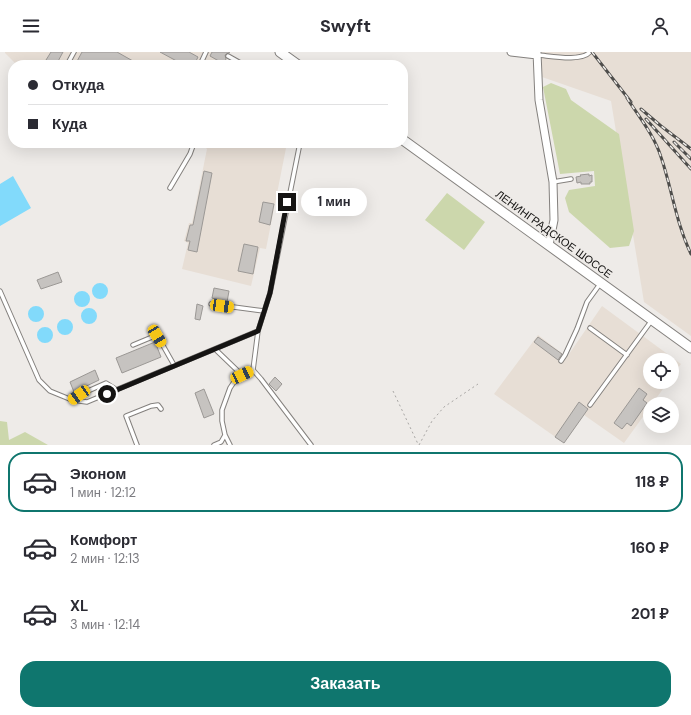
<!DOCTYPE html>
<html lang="ru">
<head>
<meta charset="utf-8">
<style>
  body { margin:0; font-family:"DM Sans",sans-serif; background:#f7f7f7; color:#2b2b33; height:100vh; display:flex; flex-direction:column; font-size:15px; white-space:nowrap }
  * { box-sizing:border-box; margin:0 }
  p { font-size:13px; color:#7c7c81 }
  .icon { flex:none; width:22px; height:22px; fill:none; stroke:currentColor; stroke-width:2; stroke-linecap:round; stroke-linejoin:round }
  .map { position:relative; height:393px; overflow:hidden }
  .panel { display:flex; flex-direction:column; background:#fff; flex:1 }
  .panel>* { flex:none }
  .guide { position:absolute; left:8px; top:8px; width:400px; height:88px; border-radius:16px; box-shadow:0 4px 16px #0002; display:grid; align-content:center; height:88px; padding:0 20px; background:#fff }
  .fabs { position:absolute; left:643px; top:301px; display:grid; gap:8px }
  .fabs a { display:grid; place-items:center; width:36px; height:36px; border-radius:50%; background:#fff; box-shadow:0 4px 16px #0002; font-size:20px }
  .end { position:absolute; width:18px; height:18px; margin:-9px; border:5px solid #151413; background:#fff; box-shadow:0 0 0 2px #fff }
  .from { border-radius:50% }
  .bubble { position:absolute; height:28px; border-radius:14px; background:#fff; box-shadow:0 4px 16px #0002; font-size:13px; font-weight:700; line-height:28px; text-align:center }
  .car { position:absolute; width:12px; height:24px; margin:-12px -6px; border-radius:5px; box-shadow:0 0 3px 1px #0007; background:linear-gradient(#f5c518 24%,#345 0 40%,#f5c518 0 76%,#345 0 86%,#f5c518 0) }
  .guide b { display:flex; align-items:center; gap:14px; height:38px; font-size:15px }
  .guide b+b { border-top:1px solid #e1e1e2 }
  .guide i { width:10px; height:10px; background:#2b2b33 }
  ul { padding:7px 0 0; list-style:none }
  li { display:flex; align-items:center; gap:12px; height:60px; margin:0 8px 6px; padding:0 12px; border:2px solid transparent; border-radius:16px }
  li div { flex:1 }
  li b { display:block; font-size:15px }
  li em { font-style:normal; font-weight:700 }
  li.current { border-color:#0f766e }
  li>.icon { width:36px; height:36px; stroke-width:1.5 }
  .primary-button { display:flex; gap:8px; margin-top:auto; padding:8px 20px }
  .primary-button a { flex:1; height:46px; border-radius:16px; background:#0f766e; color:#fff; font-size:16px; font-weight:700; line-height:46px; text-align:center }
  header { display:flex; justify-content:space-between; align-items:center; height:52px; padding:0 20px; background:#fff; font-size:18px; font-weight:700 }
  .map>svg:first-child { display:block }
</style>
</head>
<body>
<header><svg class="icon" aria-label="menu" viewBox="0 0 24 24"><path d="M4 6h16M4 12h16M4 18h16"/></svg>Swyft<svg class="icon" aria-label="person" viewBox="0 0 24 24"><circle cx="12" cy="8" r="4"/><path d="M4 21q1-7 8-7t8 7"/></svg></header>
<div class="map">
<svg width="691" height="393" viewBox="0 0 691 393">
  <rect width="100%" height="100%" fill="#eeebe8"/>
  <path fill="#e7ded5" d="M5,0H230L223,13H17L5,1Z
    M542,0H691V284L644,250L611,49L542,25Z
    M207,91H287L266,197L260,196L251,234L182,217L188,191L184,189L189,171H192L207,97L206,96Z
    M602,254L681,312L672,324V308H650V330H668L652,352H650V355L624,391L584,363L564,391L494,342L538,283L567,305Z"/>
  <path fill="#ccd7ac" d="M551,31L566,37L571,48L619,82L634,179L629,194L610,196L569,160L565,146L569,138L595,134L594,119L560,122L543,35Z
    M447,141L485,170L464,198L425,168Z
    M0,369L7,370L9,388L25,380L48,393H0Z"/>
  <path fill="#82dafb" d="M13,124L31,156L0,174V132Z
    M92 239a8 8 0 1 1 16 0a8 8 0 1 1-16 0Z
    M74 247a8 8 0 1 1 16 0a8 8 0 1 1-16 0Z
    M28 262a8 8 0 1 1 16 0a8 8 0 1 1-16 0Z
    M81 264a8 8 0 1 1 16 0a8 8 0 1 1-16 0Z
    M57 275a8 8 0 1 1 16 0a8 8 0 1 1-16 0Z
    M37 283a8 8 0 1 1 16 0a8 8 0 1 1-16 0Z"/>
  <path fill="#c6c3c0" stroke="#9b9895" d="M51,0H63L56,13L46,8Z
    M82,0H117L140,13H75Z
    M160,0H189L198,5L194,13H184Z
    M212,0H230L225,3L226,7L224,12L210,4Z
    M204,119L212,121L197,200L188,198L190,189H186L190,173H193Z
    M589,122V124L592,123V130H590V132H581V130L577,131L576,125L581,124L580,123Z
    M263,150L274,152L270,173L259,170Z
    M244,192L258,195L253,222L238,219Z
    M58,220L62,230L41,237L37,228Z
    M214,236L229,239L227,250L212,246Z
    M197,252L203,254L200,268L195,267Z
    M538,285L562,302L558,308L534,290Z
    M155,290L161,305L122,321L116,306Z
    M95,318L99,328L74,340L70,330Z
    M275,325L282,332L276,339L269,332Z
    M639,336L647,342L643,348L647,351L631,374L627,371L622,377L614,371Z
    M204,337L214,362L204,366L195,341Z
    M579,350L588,357L564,391L555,385Z"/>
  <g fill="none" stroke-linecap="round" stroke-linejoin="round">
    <g stroke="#84817e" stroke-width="5.5">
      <path id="service" d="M538,3C551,4 581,10 590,0
        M228,4L244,13
        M67,13L74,0
        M200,13L206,0
        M300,91L270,241L258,279L253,318L261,327L311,393
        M553,130L571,127
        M170,136L190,102L194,91
        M0,239L39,328L50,339L72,348L87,350L258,279
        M211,252L264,259
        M590,276L627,303
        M133,293L157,283L174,313
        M215,297L242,323
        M561,309L565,303L577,277L587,250L600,232
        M72,348L79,343L106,331L117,338
        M590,353L652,268
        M225,383L230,393
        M137,393L126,364L151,354L158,353L161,357
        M214,393L221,390L225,383L222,369V358L230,336L236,327L253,318"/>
    </g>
    <g stroke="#84817e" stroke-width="9">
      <path id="minor" d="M511,0L537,3
        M537,0L539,48L553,130L554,168L549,193"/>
    </g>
    <g stroke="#84817e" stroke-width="11">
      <path id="secondary" d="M280,0L298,13
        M403,88L691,296"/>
    </g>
    <path stroke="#a8a6a4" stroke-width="1" stroke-dasharray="2 3" stroke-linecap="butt" d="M393,339L418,392
      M419,393L432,369L444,355L478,332"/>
    <use href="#service" stroke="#fff" stroke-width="3.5"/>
    <use href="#minor" stroke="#fff" stroke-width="7"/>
    <use href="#secondary" stroke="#fff" stroke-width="9"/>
    <g stroke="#4e4d4b" stroke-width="3">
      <path id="rail" d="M592,0L631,50
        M627,46C639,65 654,83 661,105C672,137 676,171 691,202
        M641,57L661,74L691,97
        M646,67L691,117
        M674,90L691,107"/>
    </g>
    <use href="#rail" stroke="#eeebe8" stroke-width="1.5" stroke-dasharray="4.5" stroke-linecap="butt"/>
  </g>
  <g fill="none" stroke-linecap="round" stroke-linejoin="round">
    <path stroke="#151413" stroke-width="5" d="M107,342L258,279L270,241L287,150"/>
  </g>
  <g text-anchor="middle" stroke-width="3" stroke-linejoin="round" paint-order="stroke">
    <g font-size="11" fill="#151413" stroke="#eeebe8">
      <text transform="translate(554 182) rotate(36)" y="4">ЛЕНИНГРАДСКОЕ ШОССЕ</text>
    </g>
  </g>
</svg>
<div class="fabs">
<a><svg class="icon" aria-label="locate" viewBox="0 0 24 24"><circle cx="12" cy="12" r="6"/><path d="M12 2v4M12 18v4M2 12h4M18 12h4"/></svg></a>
<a><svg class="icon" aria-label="layers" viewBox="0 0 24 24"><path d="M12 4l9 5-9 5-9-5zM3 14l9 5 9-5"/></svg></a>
</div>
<i class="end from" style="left:107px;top:342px"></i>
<i class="end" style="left:287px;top:150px"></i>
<div class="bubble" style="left:301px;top:136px;width:66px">1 мин</div>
<i class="car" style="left:222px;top:254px;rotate:98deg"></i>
<i class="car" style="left:157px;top:284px;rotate:149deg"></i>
<i class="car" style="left:242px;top:323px;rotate:65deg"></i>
<i class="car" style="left:79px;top:343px;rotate:236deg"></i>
<div class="guide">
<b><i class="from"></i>Откуда</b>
<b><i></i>Куда</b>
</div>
</div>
<section class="panel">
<ul>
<li class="current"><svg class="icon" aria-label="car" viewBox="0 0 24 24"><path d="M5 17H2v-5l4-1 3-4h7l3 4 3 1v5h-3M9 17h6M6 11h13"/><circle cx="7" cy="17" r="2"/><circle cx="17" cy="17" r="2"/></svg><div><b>Эконом</b><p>1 мин · 12:12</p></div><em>118 ₽</em></li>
<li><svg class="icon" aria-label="car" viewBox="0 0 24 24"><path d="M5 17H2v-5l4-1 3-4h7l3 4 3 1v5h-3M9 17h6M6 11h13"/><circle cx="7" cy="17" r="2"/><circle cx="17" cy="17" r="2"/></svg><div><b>Комфорт</b><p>2 мин · 12:13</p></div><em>160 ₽</em></li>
<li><svg class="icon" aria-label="car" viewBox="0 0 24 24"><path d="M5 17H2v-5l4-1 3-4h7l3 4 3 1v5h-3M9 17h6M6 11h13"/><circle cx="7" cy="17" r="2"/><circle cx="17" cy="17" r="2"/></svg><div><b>XL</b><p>3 мин · 12:14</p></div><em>201 ₽</em></li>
</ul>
<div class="primary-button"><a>Заказать</a></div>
</section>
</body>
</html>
